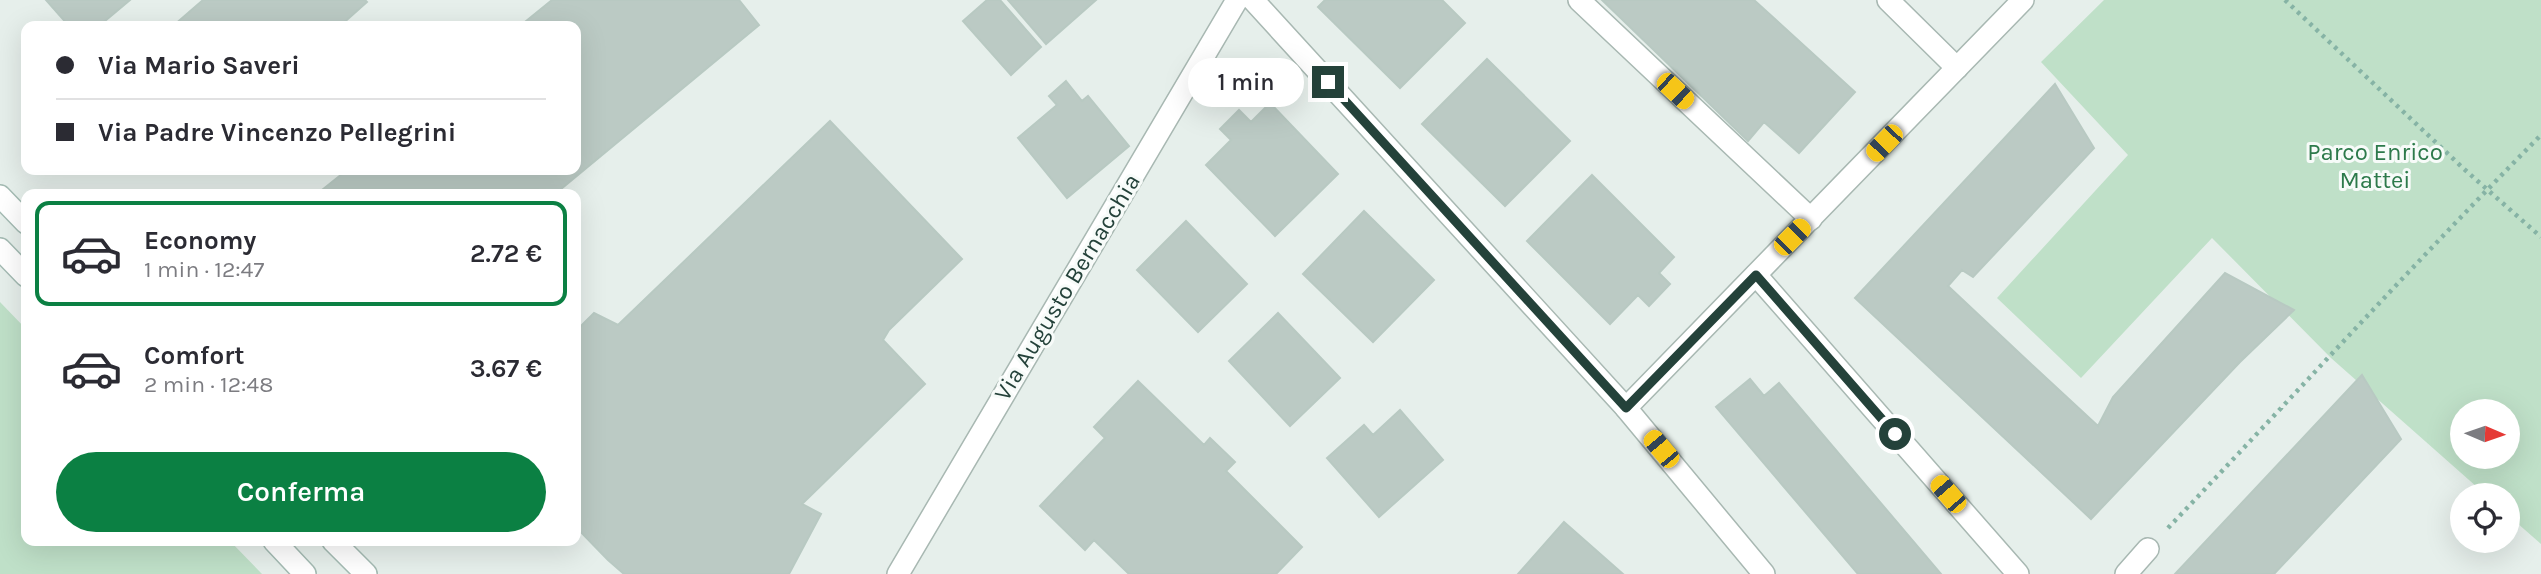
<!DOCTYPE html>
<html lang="it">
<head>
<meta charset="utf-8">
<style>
  body { margin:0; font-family:Karla,sans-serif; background:#f2f2f3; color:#2b2b33; height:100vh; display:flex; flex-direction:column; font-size:26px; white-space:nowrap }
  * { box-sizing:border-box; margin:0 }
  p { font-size:23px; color:#7c7c81 }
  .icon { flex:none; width:38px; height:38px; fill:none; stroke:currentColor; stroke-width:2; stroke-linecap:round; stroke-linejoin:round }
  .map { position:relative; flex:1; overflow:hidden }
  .panel { position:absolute; left:21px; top:189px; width:560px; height:357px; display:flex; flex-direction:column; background:#fff; border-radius:14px; box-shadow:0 7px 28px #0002 }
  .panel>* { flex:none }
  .banner { position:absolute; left:21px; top:21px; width:560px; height:154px; border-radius:14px; box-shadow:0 7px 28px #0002; display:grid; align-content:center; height:154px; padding:0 35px; background:#fff }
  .needle { width:46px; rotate:92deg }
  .controls { position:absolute; left:2450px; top:399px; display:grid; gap:14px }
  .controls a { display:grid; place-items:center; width:70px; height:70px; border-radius:50%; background:#fff; box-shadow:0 7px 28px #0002; font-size:35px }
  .end { position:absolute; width:32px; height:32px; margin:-16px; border:9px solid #24423a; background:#fff; box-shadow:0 0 0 4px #fff }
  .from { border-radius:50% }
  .bubble { position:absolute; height:49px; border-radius:24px; background:#fff; box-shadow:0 7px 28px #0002; font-size:23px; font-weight:600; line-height:49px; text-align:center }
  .car { position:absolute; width:21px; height:42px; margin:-21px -10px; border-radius:9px; box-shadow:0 0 5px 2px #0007; background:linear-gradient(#f5c518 24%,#345 0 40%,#f5c518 0 76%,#345 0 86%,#f5c518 0) }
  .banner b { display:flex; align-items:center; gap:24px; height:66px; font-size:26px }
  .banner b+b { border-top:2px solid #e1e1e2 }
  .banner i { width:18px; height:18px; background:#2b2b33 }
  ul { padding:12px 0 0; list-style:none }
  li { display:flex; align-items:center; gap:21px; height:105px; margin:0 14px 10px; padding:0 21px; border:4px solid transparent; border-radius:14px }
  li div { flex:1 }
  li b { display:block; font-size:26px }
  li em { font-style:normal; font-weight:600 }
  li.current { border-color:#0b8043 }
  li>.icon { width:63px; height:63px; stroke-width:1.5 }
  .action { display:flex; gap:14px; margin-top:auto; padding:14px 35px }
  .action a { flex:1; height:80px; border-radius:42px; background:#0b8043; color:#fff; font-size:28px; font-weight:600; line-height:80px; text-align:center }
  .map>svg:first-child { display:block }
</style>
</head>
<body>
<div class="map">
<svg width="2541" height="574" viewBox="0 0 2541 574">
  <rect width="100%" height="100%" fill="#e6efeb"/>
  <path fill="#bfe0c8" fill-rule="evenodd" d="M2104,0H2541V544L2508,515V495H2486L2331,358L2212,238L2081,378L1997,298L2128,155L2041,62ZM2462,411H2508V457H2462Z
    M0,302L26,329V541H230L262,574H0Z"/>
  <path fill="#bbcac4" stroke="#b8c9c2" stroke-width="2" d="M46,0H130L99,26H69Z
    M203,0H365L367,2L340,26H173Z
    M552,0H739L759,25L555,194H317L347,170H576V26H520Z
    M987,0H1000L1041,47L1011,75L963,21Z
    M1008,0H1096L1046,44Z
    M1325,0H1442L1465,23L1400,88L1318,7Z
    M1602,0H1754L1855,92L1799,153L1764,122L1748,141Z
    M1487,59L1570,141L1505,206L1422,124Z
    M1066,81L1082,101L1088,96L1129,146L1067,198L1018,138L1057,105L1049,96Z
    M2055,84L2094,148L1973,277L1962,270L1948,286L2031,364L2098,426L2113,397L2225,273L2294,310L2240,362L2091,519L1855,298Z
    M1270,103L1338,174L1275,236L1206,165L1231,140L1220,129L1239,110L1251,122Z
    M830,121L962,259L889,330L883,340L925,384L802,504L821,514L789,574H624L608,560L576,527V331L594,313L618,325Z
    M1592,175L1674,257L1659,273L1670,284L1649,306L1638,295L1610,324L1527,241Z
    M1364,211L1434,280L1373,342L1303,274Z
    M1186,221L1247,284L1198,332L1137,270Z
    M1278,313L1340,378L1290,426L1229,361Z
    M2362,375L2401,439L2274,574H2175Z
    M1750,379L1764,396L1779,383L1941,574H1858L1716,407Z
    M1138,381L1204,445L1210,438L1235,462L1226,471L1302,547L1276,574H1129L1094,540L1085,550L1040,506L1105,438L1094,427Z
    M1400,410L1443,460L1379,517L1327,458L1364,425L1373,435Z
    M1564,522L1623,574H1518Z"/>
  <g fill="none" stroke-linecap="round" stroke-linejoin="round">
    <g stroke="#a8b8b2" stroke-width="24">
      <path id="minor" d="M1253,0L1626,408
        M1579,0L1811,219
        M1888,0L1957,68
        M1756,275L2018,574
        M898,574L1237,0
        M2126,574L2148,549"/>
    </g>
    <g stroke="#a8b8b2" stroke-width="24">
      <path id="tertiary" d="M1764,574L1626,408L2023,0"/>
    </g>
    <g stroke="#a4bbb3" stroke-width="24">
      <path id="secondary" d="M0,196L26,223
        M0,249L26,276
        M274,541L305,574
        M333,541L366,574"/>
    </g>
    <path stroke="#86b3a5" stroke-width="4.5" stroke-dasharray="3.5 5" stroke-linecap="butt" d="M2285,0L2464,169L2541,237
      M2168,528C2293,397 2414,263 2541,135"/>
    <use href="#minor" stroke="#fff" stroke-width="21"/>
    <use href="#tertiary" stroke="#fff" stroke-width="21"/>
    <use href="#secondary" stroke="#fff" stroke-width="21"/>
  </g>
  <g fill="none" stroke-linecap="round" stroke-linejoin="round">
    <path stroke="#24423a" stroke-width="9" d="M1328,82L1626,408L1756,275L1895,434"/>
  </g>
  <g text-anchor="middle" stroke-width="6" stroke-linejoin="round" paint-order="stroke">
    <g font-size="24" fill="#2d7a4b" stroke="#f7fbf9">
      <text x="2375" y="160">Parco Enrico<tspan x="2375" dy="28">Mattei</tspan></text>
    </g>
    <g font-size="24" fill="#24423a" stroke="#f7fbf9">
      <text transform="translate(1067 287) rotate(-59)" y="8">Via Augusto Bernacchia</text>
    </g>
  </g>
</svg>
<div class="controls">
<a><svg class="needle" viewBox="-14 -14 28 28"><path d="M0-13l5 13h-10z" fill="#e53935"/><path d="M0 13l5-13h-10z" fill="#7c7c81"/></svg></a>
<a><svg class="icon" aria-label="locate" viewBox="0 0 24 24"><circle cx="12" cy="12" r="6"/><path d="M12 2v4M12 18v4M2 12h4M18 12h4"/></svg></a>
</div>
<i class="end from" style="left:1895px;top:434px"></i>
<i class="end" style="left:1328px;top:82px"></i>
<div class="bubble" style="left:1188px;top:58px;width:116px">1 min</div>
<i class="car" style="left:1675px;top:91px;rotate:133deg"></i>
<i class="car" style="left:1884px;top:143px;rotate:224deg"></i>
<i class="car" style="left:1792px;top:237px;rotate:45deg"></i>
<i class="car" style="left:1661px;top:449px;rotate:320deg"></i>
<i class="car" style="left:1948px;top:494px;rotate:319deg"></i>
<div class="banner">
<b><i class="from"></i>Via Mario Saveri</b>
<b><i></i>Via Padre Vincenzo Pellegrini</b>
</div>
<section class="panel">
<ul>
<li class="current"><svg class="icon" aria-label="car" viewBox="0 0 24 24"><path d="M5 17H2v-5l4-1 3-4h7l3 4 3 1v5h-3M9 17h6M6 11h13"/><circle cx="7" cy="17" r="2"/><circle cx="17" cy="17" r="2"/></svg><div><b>Economy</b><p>1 min · 12:47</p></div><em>2.72 €</em></li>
<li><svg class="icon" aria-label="car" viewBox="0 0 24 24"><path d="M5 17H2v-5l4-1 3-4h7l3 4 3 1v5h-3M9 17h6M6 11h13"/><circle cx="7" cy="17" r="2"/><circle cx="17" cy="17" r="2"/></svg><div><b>Comfort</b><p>2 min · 12:48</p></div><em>3.67 €</em></li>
</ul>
<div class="action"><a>Conferma</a></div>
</section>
</div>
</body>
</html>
